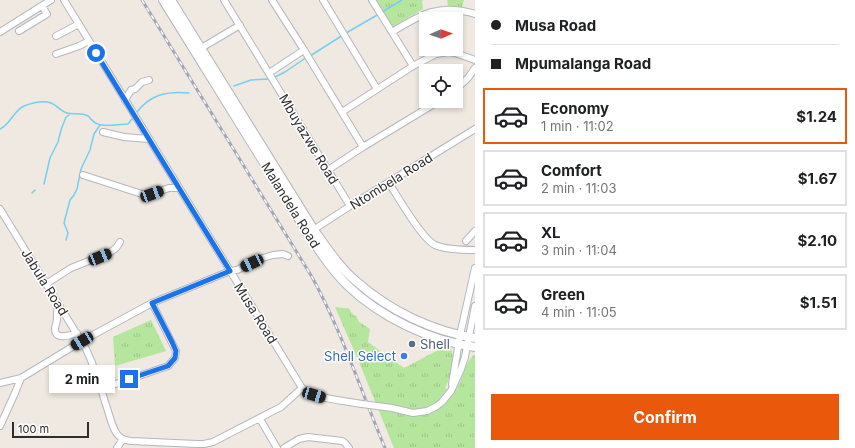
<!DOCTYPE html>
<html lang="en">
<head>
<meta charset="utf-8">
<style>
  body { margin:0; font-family:Inter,sans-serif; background:#f2f2f2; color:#202124; height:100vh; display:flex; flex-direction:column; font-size:15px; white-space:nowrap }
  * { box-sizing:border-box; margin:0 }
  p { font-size:13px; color:#757577 }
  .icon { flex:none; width:22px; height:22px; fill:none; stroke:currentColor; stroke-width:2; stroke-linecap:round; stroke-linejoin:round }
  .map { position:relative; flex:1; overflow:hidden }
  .side { display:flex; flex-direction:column; background:#fff; width:380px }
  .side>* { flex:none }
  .hud { display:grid; align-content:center; height:88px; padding:0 16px; background:#fff }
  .needle { width:26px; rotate:88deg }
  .buttons { position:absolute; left:419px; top:12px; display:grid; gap:8px }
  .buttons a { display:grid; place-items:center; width:44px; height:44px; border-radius:0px; background:#fff; box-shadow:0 2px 6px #0003; font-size:20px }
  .scale { position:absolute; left:12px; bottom:10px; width:77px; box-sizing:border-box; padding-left:4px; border:2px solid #2e2e2e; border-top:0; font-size:11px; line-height:14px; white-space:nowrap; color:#2e2e2e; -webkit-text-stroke:3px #fff; paint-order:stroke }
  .end { position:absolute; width:18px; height:18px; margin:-9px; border:5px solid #1a73e8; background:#fff; box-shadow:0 0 0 2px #fff }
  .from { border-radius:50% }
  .bubble { position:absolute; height:28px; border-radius:0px; background:#fff; box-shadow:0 2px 6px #0003; font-size:13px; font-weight:700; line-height:28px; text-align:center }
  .car { position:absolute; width:12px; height:24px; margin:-12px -6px; border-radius:5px; box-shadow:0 0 3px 1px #0007; background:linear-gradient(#222 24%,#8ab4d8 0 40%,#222 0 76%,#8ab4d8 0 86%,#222 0) }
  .hud b { display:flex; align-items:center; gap:14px; height:38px; font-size:15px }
  .hud b+b { border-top:1px solid #e0e0e0 }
  .hud i { width:10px; height:10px; background:#202124 }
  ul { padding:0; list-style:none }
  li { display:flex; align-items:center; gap:12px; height:56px; margin:0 8px 6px; padding:0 8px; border:2px solid #e0e0e0; border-radius:0px }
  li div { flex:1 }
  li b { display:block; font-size:15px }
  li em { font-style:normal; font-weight:700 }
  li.on { border-color:#ea580c }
  li>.icon { width:36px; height:36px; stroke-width:1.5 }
  .primary-button { display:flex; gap:8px; margin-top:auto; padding:8px 16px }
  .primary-button a { flex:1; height:46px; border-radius:0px; background:#ea580c; color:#fff; font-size:16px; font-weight:700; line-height:46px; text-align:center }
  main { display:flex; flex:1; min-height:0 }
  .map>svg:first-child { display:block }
</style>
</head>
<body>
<main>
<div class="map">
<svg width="475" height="448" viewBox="0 0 475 448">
  <defs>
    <pattern id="grass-tufts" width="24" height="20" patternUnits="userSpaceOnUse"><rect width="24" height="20" fill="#b6e59e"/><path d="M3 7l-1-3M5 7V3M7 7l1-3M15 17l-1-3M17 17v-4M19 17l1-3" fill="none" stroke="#9dc588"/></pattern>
  </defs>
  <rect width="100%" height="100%" fill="#efe9e1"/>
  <path fill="url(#grass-tufts)" d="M376,0H424L422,1L423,9L394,26L390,25Z
    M447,0H464L462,7L448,6Z
    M335,307C339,307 344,309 348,308L350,310L353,315L356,316L359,322L370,329L368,342L404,368L446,346L450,348C452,351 453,354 453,357C454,367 449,380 445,388L454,393C463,382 463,364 475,354V448H394L359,362Z
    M151,320L166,351L115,366L113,337Z"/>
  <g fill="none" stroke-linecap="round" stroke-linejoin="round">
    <path stroke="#75cff0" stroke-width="1.5" d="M382,12L402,0
      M346,33L379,14
      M310,56L343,35
      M275,77L285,72L307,57
      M234,86L251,80L269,79
      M137,112C151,94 167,91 189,93
      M0,129C11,124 14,110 24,106C32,103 43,100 51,103C57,105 60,111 67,113C73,115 81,112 88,116C89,116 91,120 92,120C94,123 99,125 103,125C111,126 120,124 128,124L132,119
      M44,184L50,158L58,142L61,130L66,117L69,115
      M32,193L35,190
      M66,240L68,233L64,223L70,200L74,195L77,189L81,169L90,150L94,134L100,125"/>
    <g stroke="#b4b7c1" stroke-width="8">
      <path id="minor" d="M64,0L302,388C319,400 342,400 362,404
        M224,0L350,206
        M272,0L304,50L363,147
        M323,0L377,89
        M372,0L413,66
        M19,31L47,14L42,6
        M0,32L51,0
        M392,32C421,14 440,3 475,14
        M56,36L79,24
        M198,50L240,25
        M56,54L79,46L89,41
        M269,73L304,50
        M456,89L468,78L475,68
        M125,100L131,90L135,89L142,82L149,80
        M342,112L413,66L436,54L449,52L455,53L475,60
        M103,132L124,137L149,139
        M328,170L363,147L439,101
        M83,175L145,195L152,194L169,188H179
        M389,183C398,197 421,238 435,245C446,250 463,250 475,250
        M0,209L86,349C94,366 100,384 105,402C109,412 111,426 117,434C121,439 125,440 131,441L197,444H204L213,442L275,410L281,407L302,388
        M310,232L350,206L475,129
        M466,241L475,231
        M46,284L71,268L109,253L116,248L120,242
        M58,303C57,308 57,314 57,319C57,322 55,326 55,329C55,341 71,335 77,333
        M0,383L21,378L82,341L152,303L230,271L237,270L263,258L273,255L283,254L288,256
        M452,384L460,335L475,268
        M101,389L168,366L175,358L176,351L152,303
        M377,406L392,408L413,413L427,411L437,406L442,402L451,391L461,369L465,357L475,306
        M260,419L277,448
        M0,426L15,393L21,378
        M117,448L123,439
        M284,448L299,439L308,437L342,441L345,443L349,448"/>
    </g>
    <g stroke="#b4b7c1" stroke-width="10">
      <path id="secondary" d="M163,0L308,234C320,252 332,270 347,285C380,317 430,341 475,347
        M171,0L314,230C327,248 340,268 357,282C390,311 432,331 475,338"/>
    </g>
    <use href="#minor" stroke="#fff" stroke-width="6"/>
    <use href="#secondary" stroke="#fff" stroke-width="8"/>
    <g stroke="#a3a6b8" stroke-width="3">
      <path id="rail" d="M142,0L312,277C342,332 361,391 385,448"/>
    </g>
    <use href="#rail" stroke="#fff" stroke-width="1.5" stroke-dasharray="4.5" stroke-linecap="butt"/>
    <g stroke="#b4b7c1" stroke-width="8" stroke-linecap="butt">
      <path id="minor-bridge" d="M362,404L377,406"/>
    </g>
    <use href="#minor-bridge" stroke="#fff" stroke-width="6"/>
  </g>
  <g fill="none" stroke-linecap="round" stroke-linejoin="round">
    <path stroke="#1a73e8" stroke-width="5" d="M96,53L230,271L152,303L172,342L176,351L175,358L168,366L129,379"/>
  </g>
  <circle fill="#5c6f8a" stroke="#fff" stroke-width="1.5" cx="412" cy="344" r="4"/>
  <circle fill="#3f7fe0" stroke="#fff" stroke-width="1.5" cx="404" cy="356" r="4"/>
  <g text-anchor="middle" stroke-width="3" stroke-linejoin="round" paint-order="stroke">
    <g font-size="13" fill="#2e2e2e" stroke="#fff">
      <text transform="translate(309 139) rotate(59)" y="5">Mbuyazwe Road</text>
      <text transform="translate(391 181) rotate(-32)" y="5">Ntombela Road</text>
      <text transform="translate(291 205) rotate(58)" y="5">Malandela Road</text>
      <text transform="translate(45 282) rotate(58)" y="5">Jabula Road</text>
      <text transform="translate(256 313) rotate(58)" y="5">Musa Road</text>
    </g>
    <g font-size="13" fill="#4e5e75" stroke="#fff" text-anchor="start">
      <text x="420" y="349">Shell</text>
    </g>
    <g font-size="13" fill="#366cbe" stroke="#fff" text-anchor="end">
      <text x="396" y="361">Shell Select</text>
    </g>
  </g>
</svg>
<div class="buttons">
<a><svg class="needle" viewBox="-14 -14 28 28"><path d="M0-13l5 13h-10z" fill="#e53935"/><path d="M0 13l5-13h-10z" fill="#757577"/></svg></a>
<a><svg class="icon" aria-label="locate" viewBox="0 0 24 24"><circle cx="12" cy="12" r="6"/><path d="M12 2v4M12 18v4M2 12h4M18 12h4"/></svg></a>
</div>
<div class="scale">100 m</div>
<i class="end from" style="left:96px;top:53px"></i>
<i class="end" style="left:129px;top:379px"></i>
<div class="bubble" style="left:49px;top:365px;width:66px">2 min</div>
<i class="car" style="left:152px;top:194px;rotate:70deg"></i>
<i class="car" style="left:100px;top:257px;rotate:68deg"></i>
<i class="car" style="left:252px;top:263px;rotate:245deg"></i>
<i class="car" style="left:82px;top:341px;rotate:239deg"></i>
<i class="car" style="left:314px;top:395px;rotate:106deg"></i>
</div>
<section class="side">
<div class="hud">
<b><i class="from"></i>Musa Road</b>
<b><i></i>Mpumalanga Road</b>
</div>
<ul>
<li class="on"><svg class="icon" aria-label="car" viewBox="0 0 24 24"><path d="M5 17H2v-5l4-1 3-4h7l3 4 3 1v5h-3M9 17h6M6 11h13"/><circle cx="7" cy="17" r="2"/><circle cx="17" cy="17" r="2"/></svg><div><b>Economy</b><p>1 min · 11:02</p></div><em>$1.24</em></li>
<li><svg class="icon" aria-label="car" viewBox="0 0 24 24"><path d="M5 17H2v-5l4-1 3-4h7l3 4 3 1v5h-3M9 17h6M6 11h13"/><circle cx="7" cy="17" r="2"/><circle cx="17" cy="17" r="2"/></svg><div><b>Comfort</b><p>2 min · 11:03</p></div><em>$1.67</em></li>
<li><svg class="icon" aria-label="car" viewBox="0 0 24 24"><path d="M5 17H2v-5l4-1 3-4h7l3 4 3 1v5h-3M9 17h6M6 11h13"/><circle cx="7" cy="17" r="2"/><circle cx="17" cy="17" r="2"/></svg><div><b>XL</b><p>3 min · 11:04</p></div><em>$2.10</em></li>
<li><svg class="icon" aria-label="car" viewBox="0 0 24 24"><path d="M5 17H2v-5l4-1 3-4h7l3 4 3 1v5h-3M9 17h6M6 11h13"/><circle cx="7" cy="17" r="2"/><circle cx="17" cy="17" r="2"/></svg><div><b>Green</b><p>4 min · 11:05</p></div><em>$1.51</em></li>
</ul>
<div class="primary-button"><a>Confirm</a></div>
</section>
</main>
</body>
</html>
